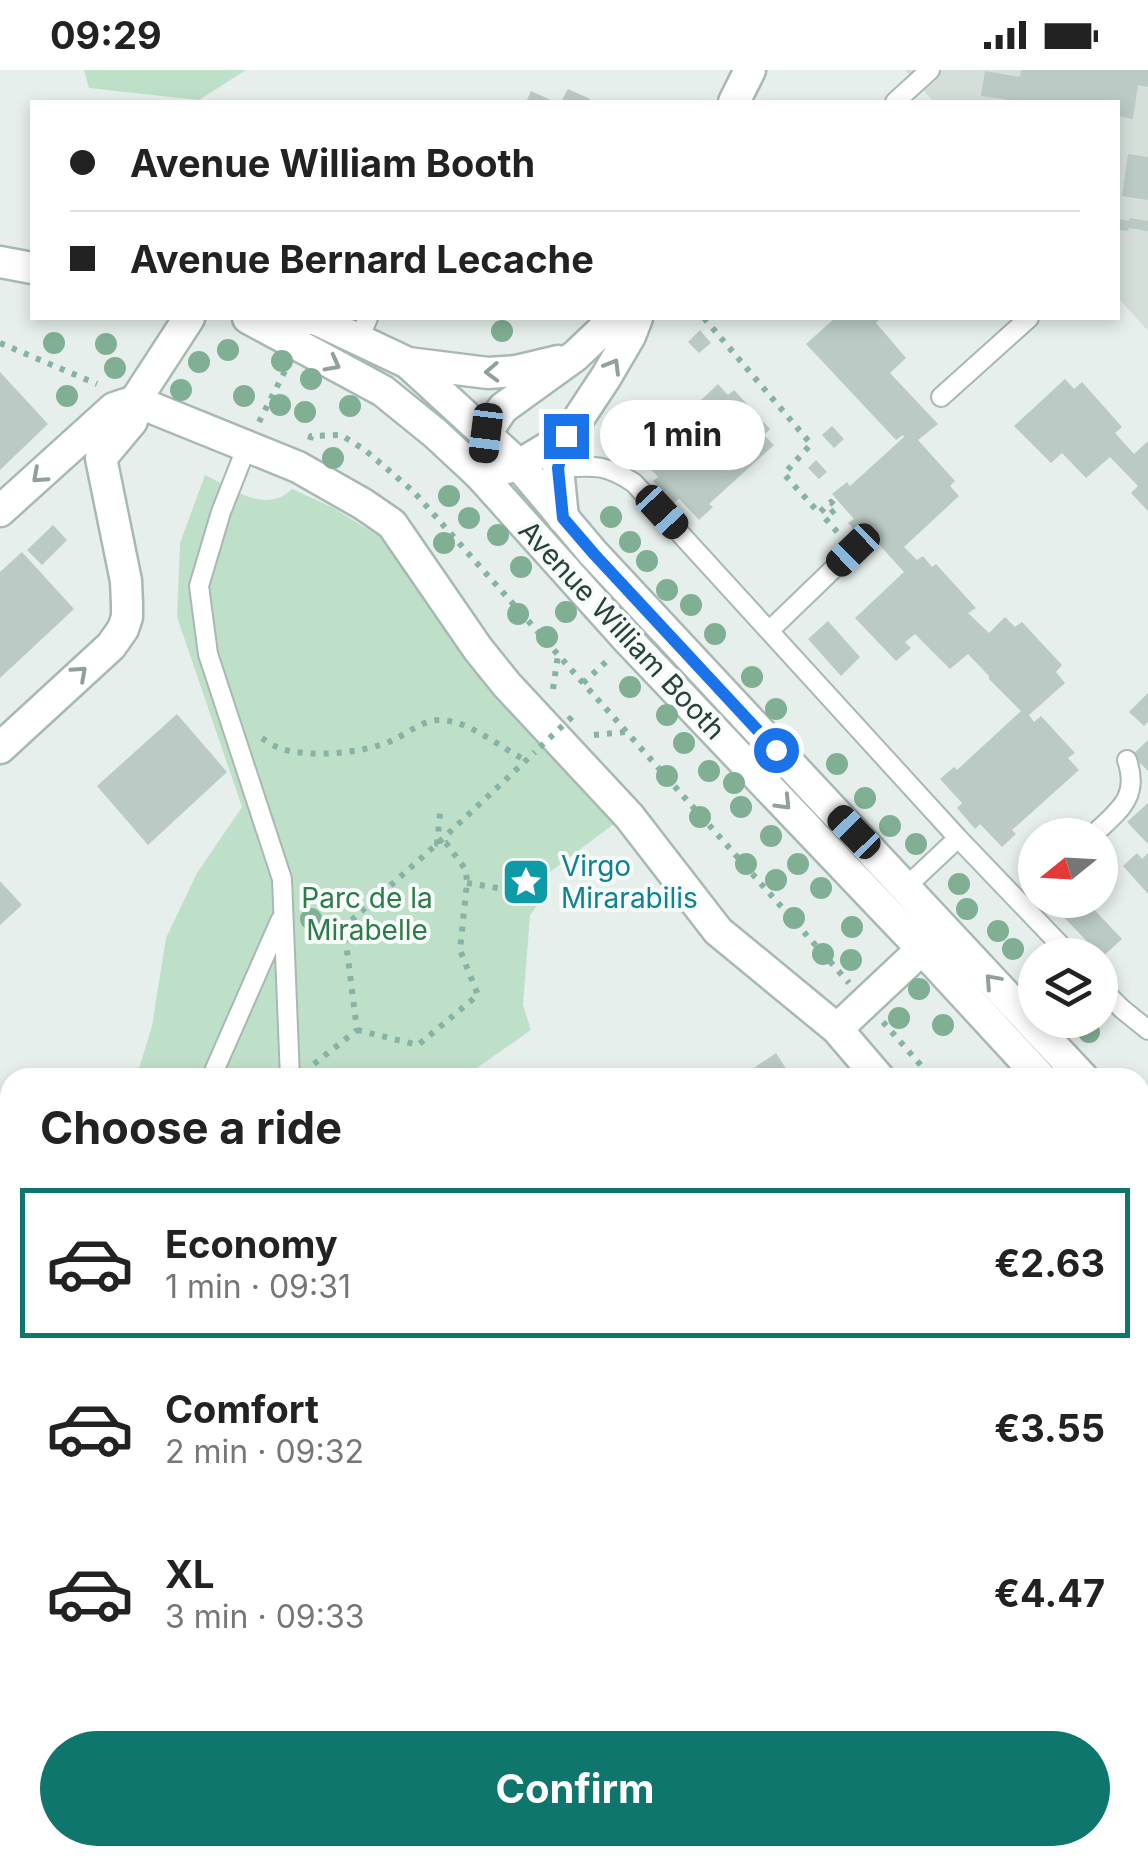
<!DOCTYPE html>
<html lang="en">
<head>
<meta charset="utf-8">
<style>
  body { margin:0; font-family:Inter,sans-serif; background:#f6f6f6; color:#222; height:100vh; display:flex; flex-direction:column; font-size:38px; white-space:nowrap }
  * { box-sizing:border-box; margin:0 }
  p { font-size:32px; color:#767676 }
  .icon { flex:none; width:55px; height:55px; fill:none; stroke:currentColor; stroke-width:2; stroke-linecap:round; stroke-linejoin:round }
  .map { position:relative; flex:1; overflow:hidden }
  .sheet { position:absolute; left:0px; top:998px; width:1150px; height:798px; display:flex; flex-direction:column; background:#fff; border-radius:30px 30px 0 0; box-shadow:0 5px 15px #0003 }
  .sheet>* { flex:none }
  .hud { position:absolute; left:30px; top:30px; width:1090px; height:220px; border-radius:0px; box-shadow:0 5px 15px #0003; display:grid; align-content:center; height:220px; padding:0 40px; background:#fff }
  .needle { width:65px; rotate:252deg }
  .fabs { position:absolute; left:1018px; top:748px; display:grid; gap:20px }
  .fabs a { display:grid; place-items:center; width:100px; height:100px; border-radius:50%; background:#fff; box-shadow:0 5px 15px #0003; font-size:50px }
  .end { position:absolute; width:45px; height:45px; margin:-22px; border:12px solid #1a73e8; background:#fff; box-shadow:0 0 0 5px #fff }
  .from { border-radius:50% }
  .bubble { position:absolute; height:70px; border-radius:35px; background:#fff; box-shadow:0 5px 15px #0003; font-size:32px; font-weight:700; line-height:70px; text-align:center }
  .car { position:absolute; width:30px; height:60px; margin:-30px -15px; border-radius:12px; box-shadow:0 0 8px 2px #0007; background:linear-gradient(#222 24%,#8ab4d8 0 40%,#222 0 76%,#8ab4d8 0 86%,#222 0) }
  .hud b { display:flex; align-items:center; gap:35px; height:95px; font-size:38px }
  .hud b+b { border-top:2px solid #e0e0e0 }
  .hud i { width:25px; height:25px; background:#222 }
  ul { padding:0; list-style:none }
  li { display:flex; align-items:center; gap:30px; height:150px; margin:0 20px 15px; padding:0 20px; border:5px solid transparent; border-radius:0px }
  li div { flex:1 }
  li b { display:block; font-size:38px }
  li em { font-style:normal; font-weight:700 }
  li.on { border-color:#0f766e }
  li>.icon { width:90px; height:90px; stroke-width:1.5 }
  h2 { padding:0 40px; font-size:45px; line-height:120px }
  .action { display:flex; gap:20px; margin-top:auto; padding:20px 40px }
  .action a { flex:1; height:115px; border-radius:60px; background:#0f766e; color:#fff; font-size:40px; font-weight:700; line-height:115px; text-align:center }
  .status { display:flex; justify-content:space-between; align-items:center; height:70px; padding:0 50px; background:#fff; direction:ltr }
  .status svg { height:28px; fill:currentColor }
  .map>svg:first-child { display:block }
</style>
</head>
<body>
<div class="status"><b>09:29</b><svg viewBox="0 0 49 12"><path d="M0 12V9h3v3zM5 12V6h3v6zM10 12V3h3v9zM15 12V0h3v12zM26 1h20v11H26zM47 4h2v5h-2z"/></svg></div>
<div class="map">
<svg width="1148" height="1794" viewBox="0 0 1148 1794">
  <rect width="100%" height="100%" fill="#e6efeb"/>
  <path fill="#d4dfda" d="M905,0H1148V261L1118,228V32H934Z
    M1148,1313V1794H747L749,1785H1140V1320Z"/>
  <path fill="#bfe0c8" d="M84,0H246L199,30L89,18Z
    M205,405C232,418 265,445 292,419L332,437L385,470L472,599L618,751L547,804L544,813L547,822L530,845L523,935L531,960L464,1007L136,1008L152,956L166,868L197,803L242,737L177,547L180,473Z
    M10,1303V1785H477L469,1794H0V1326Z"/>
  <path fill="#bbcac4" d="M1021,0H1148V17L1138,15L1133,49L1118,46V32H1026L981,26L985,1L1020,7Z
    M568,19L590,29L589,32H561Z
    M531,21L555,32H526Z
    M1128,84L1148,87V130L1122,126Z
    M1130,148L1148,151V161L1129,158L1128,161L1118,160V149L1129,151Z
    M835,248H881L876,253L906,288L890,303L938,354L918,370L955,411L950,416L959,426L904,477L917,490L923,486L932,497L936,494L976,538L968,543L989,563L1005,547L1015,557L1022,552L1062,595L1056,602L1065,613L1029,645L1034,652L1041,646L1075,683L1068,688L1079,700L1012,760L1016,764L1002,777L980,754L975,759L957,738L962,733L940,709L954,697L957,700L1021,641L989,609V606L968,584L950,599L915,564L905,572L911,578L896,591L855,548L904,502L873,468L868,473L848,453L854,449L832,424L847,412L850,416L904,367L903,365L896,370L806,274Z
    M700,260L711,273L699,283L688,272Z
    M0,302L48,354L0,400Z
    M1065,309L1074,319L1082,312L1122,357L1115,363L1134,384L1148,371V441L1131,423L1138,416L1110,387L1086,408L1062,383L1051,393L1014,356Z
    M718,314L728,325L734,320L770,359L764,365L774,375L709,434L713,437L699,450L679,429L672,434L653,411L658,407L636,384L651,371L654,375Z
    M832,356L844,369L834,378L822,365Z
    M816,390L827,402L819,409L808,398Z
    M53,455L67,470L42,495L27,480Z
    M22,482L74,539L0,608V502Z
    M828,551L860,587L841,606L808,569Z
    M1148,623V652L1144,656L1129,642Z
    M177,644L227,702L148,775L97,716Z
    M1148,670V701L1132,685Z
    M1148,733V774L1127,752Z
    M1137,783L1142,789L1148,783V824L1123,796Z
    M0,811L22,835L0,855Z
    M1067,830H1085L1122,869L1100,889V885L1057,840Z
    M776,983L792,1008H739Z
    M10,1092V1170L2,1177L0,1174V1102Z
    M10,1358V1404L0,1399V1378Z
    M1140,1532L1148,1540V1578L1140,1585Z
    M1144,1605L1148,1609V1794H800L809,1785H1140V1609Z
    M482,1785H584L590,1794H475Z"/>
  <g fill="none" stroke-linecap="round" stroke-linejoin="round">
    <g stroke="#a8b8b2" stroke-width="22">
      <path id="service" d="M895,32L930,0
        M358,271L368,248
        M941,327L1029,248
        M247,376L221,442L199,516L208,584L282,809L290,1008
        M558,398C593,396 604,393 634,413L958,768L1070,885
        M770,560L853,480
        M1093,765C1118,741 1140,728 1127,690
        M907,816L958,768
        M1100,917L1122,939L1148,960
        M211,1008L280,851
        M1140,1339L1148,1332
        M0,1424L7,1410"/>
    </g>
    <g stroke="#a8b8b2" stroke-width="35">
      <path id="minor" d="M734,32L750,0
        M408,293L488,303L516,301L558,291
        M135,331L298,397L363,434L392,454L478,579L507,615L629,746L718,861L837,959L922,879L923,866L921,857
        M567,366L519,395L480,405L486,363L503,338L575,286L615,248
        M0,441L114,338L135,331
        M563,448L558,398L567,366L606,307L630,266L637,248
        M0,678L111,576L123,559L127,547V534L126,511L101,388L132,351L135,331L189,248
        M837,959L879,1008
        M1140,1182L1148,1175
        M1140,1249L1148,1242
        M669,1794L672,1785
        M715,1794L716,1785"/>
    </g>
    <g stroke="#a8b8b2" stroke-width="35">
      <path id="tertiary" d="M0,192L32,198
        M248,248L383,321L436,364L480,405L629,571L922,879L1041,1008
        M291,248L315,249L408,293L519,395L593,483L1083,1008
        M1140,1068L1148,1075
        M1140,1118L1148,1129"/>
    </g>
    <path stroke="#86b3a5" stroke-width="6" stroke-dasharray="5 8" stroke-linecap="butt" d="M704,248L811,374L784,404L819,443L831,432L837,438L825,448L839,464
      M0,273L97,314
      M259,352L285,301
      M310,370L311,366L341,365L365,380L413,421L849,913
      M583,613L608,590
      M553,619L558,585
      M594,665L626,662
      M262,668C268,672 275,677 282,679C311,688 364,683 391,671C407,664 423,649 441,650C469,651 500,677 525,690
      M467,813L504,819L519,813
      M883,952L932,1008
      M357,960L418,975L478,925L460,880L467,813L466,800L446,773L437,774L440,743
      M314,994L357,960L344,857L437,774L535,682
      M0,1484L10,1461
      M1140,1521L1148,1530
      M1140,1599L1148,1591
      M0,1700L10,1708
      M167,1785L172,1794
      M459,1794L466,1785"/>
    <use href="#service" stroke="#fff" stroke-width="18"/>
    <use href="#minor" stroke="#fff" stroke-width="30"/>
    <use href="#tertiary" stroke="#fff" stroke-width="30"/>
    <path stroke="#86b3a5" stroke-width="6" stroke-dasharray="5 8" stroke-linecap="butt" d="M540,677L574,645"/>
  </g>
  <g fill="#80af93">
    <circle cx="502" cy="261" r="11"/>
    <circle cx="54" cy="273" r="11"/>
    <circle cx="106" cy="274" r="11"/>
    <circle cx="228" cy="280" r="11"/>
    <circle cx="282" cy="291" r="11"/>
    <circle cx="199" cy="292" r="11"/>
    <circle cx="115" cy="298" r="11"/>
    <circle cx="311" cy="309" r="11"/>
    <circle cx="181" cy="320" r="11"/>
    <circle cx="67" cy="326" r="11"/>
    <circle cx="244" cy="326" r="11"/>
    <circle cx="280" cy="335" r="11"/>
    <circle cx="350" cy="336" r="11"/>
    <circle cx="305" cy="342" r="11"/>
    <circle cx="333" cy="388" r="11"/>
    <circle cx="449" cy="426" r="11"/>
    <circle cx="611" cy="447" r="11"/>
    <circle cx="469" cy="448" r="11"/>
    <circle cx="498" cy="465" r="11"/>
    <circle cx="630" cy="472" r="11"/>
    <circle cx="444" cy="473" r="11"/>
    <circle cx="647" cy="491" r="11"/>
    <circle cx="521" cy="497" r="11"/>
    <circle cx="667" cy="520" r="11"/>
    <circle cx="691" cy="535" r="11"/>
    <circle cx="566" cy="542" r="11"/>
    <circle cx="518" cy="544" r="11"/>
    <circle cx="715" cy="564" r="11"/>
    <circle cx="547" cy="567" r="11"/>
    <circle cx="752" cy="607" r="11"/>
    <circle cx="630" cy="617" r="11"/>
    <circle cx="776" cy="639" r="11"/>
    <circle cx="667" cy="645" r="11"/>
    <circle cx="684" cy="673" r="11"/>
    <circle cx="837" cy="694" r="11"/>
    <circle cx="709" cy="701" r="11"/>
    <circle cx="667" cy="706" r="11"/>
    <circle cx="734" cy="713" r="11"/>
    <circle cx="865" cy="728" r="11"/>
    <circle cx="741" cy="737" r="11"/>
    <circle cx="700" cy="747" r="11"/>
    <circle cx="890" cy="756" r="11"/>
    <circle cx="771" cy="766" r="11"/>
    <circle cx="916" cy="774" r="11"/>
    <circle cx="746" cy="794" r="11"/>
    <circle cx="798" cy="794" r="11"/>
    <circle cx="776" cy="810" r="11"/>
    <circle cx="959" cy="814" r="11"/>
    <circle cx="821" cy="818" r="11"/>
    <circle cx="967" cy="839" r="11"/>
    <circle cx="794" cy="848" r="11"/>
    <circle cx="311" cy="849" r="11"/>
    <circle cx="852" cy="857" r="11"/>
    <circle cx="998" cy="861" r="11"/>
    <circle cx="1013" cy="879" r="11"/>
    <circle cx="823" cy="884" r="11"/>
    <circle cx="851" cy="890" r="11"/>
    <circle cx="919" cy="919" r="11"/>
    <circle cx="899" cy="948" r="11"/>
    <circle cx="943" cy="955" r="11"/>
    <circle cx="1089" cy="962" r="11"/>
  </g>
  <defs><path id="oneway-chevron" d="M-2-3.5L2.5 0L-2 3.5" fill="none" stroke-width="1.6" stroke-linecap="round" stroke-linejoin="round" transform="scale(2.5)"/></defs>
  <g stroke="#92a09c">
    <use href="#oneway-chevron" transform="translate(333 294) rotate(28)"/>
    <use href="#oneway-chevron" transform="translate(613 296) rotate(-59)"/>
    <use href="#oneway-chevron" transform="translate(492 302) rotate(178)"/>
    <use href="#oneway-chevron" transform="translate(39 406) rotate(138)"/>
    <use href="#oneway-chevron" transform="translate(80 603) rotate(-42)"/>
    <use href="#oneway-chevron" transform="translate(784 733) rotate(46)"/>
    <use href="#oneway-chevron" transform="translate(992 911) rotate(-132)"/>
  </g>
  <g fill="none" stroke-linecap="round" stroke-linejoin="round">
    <path stroke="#1a73e8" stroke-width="12" d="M566,366L558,398L563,448L594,484L776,680"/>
  </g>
  <defs>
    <g id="sight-square" transform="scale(2.5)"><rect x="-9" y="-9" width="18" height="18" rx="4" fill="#0f9aa8" stroke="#f7fbf9"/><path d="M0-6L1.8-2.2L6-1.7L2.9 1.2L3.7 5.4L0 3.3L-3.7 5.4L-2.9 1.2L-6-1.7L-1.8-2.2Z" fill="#fff"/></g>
  </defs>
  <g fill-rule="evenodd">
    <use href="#sight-square" x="526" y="812"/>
  </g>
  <g text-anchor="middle" stroke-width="8" stroke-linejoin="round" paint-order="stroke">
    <g font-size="28" fill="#24423a" stroke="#f7fbf9">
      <text transform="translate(622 560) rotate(47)" y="10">Avenue William Booth</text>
    </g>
    <g font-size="28" fill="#0d838f" stroke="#f7fbf9" text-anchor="start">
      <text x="561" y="806">Virgo<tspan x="561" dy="32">Mirarabilis</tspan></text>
    </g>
    <g font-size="28" fill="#2d7a4b" stroke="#f7fbf9">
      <text x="367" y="838">Parc de la<tspan x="367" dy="32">Mirabelle</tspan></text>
    </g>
  </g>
</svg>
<div class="fabs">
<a><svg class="needle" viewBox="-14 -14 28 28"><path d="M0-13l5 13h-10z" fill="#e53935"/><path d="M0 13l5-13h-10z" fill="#767676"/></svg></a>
<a><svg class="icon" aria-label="layers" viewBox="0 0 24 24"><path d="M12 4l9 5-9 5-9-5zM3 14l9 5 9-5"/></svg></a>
</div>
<i class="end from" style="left:776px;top:680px"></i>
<i class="end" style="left:566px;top:366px"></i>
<div class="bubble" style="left:600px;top:330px;width:165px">1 min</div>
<i class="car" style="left:486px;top:363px;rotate:187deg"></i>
<i class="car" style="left:662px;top:442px;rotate:137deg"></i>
<i class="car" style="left:853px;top:480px;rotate:226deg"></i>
<i class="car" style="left:854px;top:762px;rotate:316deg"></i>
<div class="hud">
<b><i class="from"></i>Avenue William Booth</b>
<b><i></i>Avenue Bernard Lecache</b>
</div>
<section class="sheet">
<h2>Choose a ride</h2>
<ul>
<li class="on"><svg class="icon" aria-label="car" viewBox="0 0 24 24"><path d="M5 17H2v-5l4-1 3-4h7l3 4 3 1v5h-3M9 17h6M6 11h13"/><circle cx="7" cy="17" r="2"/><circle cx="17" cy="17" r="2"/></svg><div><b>Economy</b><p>1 min · 09:31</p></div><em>€2.63</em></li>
<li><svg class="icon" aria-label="car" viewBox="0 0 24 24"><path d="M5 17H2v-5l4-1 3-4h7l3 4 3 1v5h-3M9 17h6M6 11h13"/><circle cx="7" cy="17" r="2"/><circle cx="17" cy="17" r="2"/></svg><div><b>Comfort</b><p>2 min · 09:32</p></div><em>€3.55</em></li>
<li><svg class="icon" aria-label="car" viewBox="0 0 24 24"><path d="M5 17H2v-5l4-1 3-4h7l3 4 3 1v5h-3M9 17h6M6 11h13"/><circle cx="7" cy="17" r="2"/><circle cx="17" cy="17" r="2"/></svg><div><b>XL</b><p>3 min · 09:33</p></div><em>€4.47</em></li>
</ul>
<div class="action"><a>Confirm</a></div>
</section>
</div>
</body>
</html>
